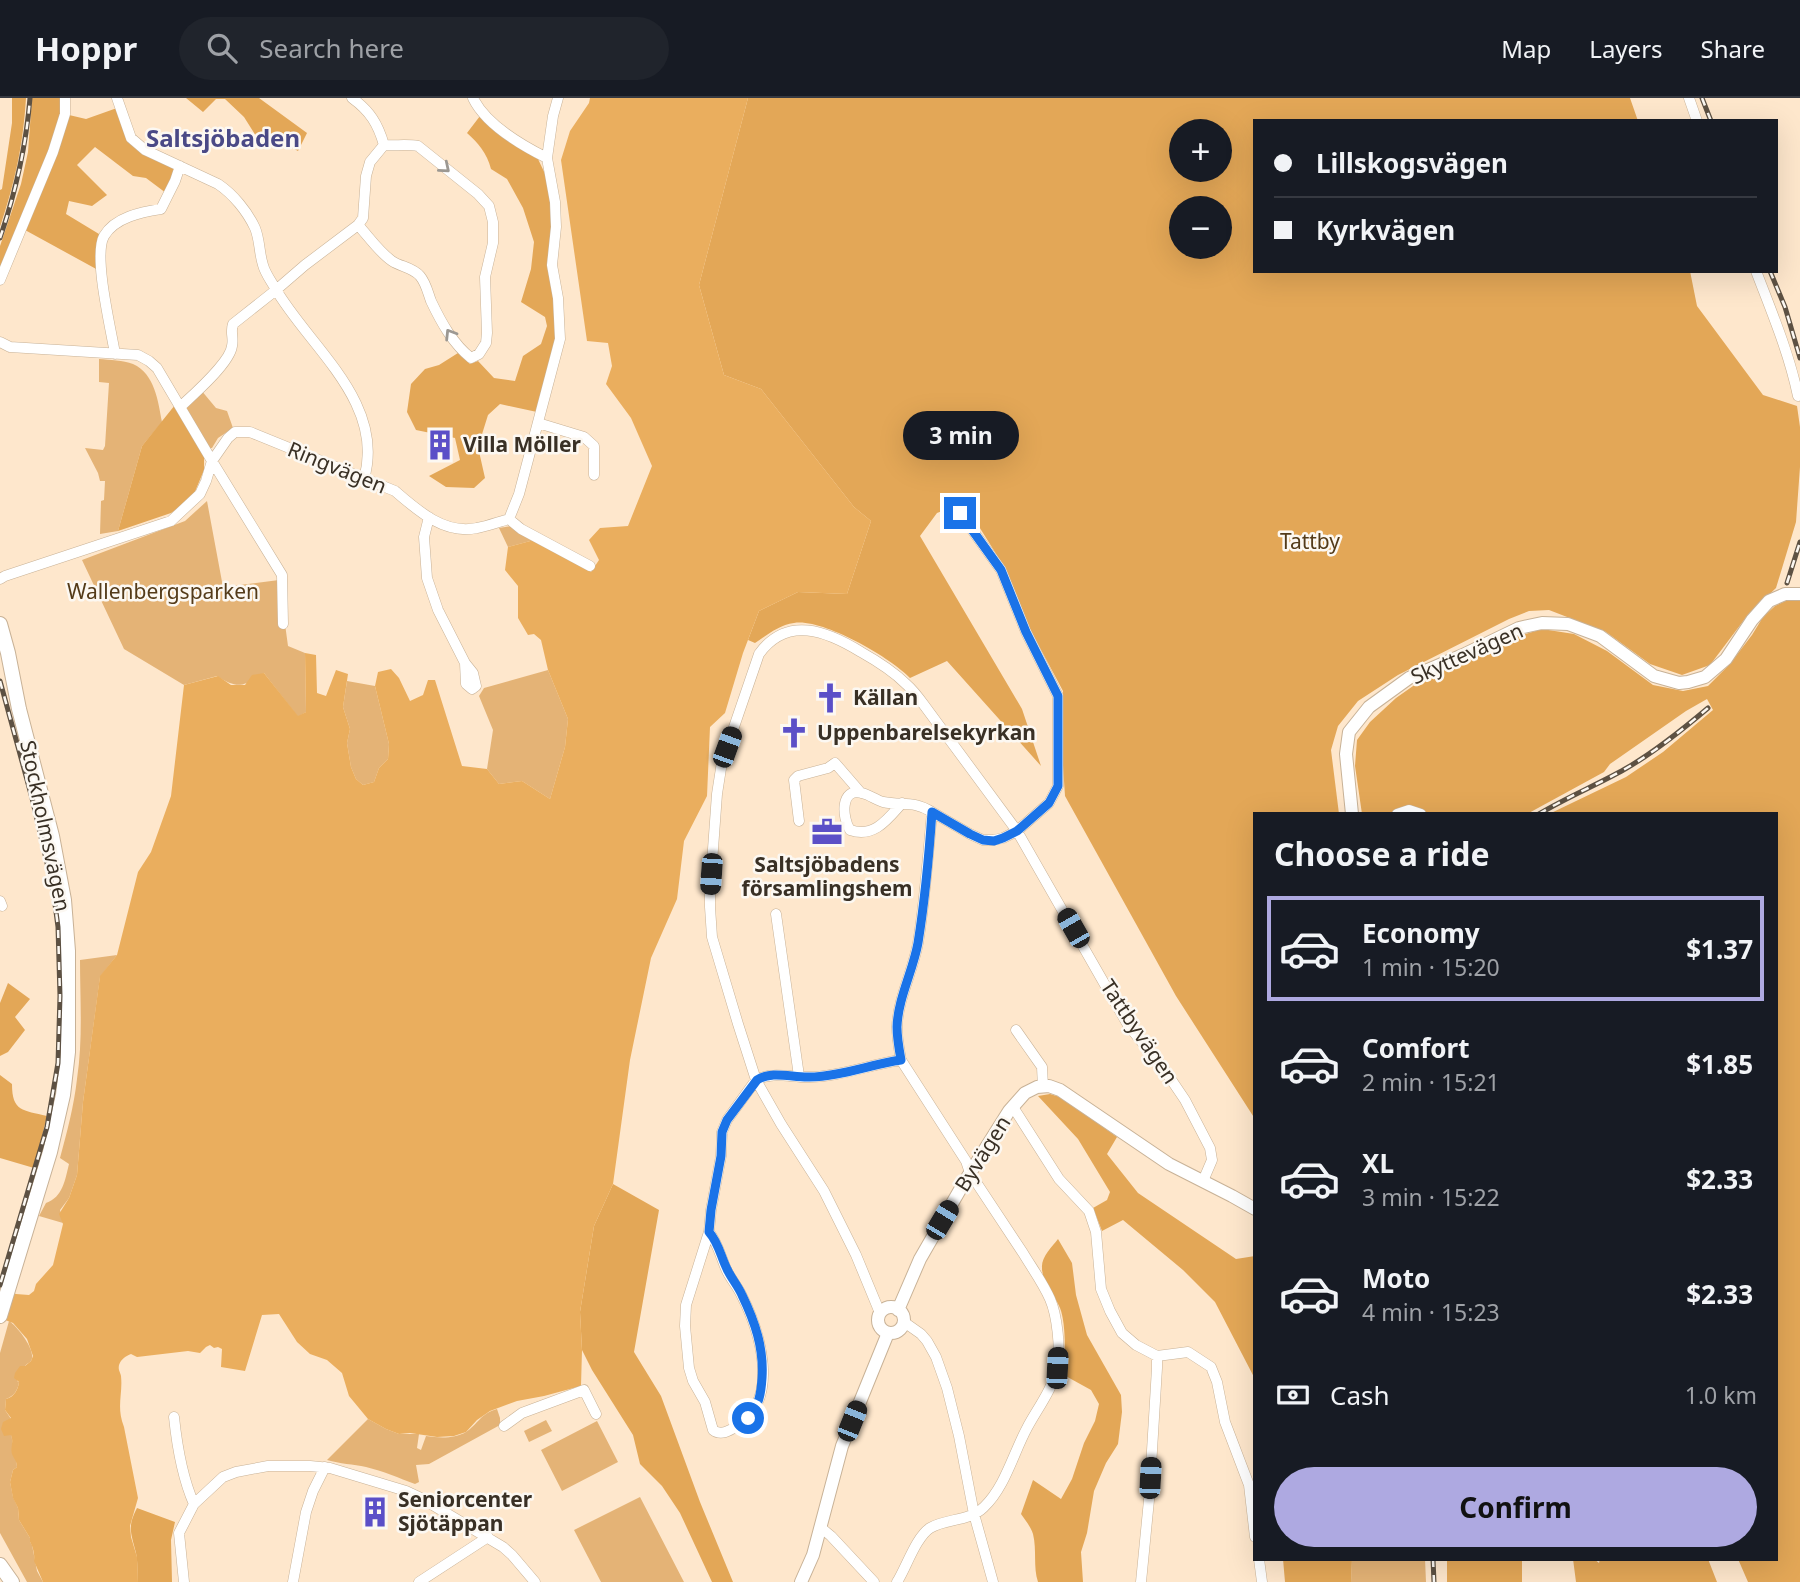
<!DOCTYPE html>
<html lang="en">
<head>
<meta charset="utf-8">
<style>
  body { margin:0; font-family:"Noto Sans",sans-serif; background:#20242c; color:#f1f3f6; height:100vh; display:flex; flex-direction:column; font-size:26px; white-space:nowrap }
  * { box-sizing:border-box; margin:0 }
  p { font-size:23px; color:#9ea1a6 }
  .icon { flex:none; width:38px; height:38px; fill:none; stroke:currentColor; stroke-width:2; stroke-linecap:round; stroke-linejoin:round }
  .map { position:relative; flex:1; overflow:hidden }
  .panel { position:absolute; left:1253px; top:714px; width:525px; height:749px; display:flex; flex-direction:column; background:#171b24; border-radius:0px; box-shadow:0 7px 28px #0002 }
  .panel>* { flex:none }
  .guide { position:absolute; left:1253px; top:21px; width:525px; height:154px; border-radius:0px; box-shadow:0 7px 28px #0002; display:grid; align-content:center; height:154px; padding:0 21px; background:#171b24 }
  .fabs { position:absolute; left:1169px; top:21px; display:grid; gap:14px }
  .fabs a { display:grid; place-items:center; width:63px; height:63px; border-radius:50%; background:#171b24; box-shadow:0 7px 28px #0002; font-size:35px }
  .end { position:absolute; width:32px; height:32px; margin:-16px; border:9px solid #1a73e8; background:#fff; box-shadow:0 0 0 4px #fff }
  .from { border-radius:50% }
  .bubble { position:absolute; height:49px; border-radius:24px; background:#171b24; box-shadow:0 7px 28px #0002; font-size:23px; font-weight:700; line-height:49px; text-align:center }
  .car { position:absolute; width:21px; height:42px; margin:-21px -10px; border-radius:9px; box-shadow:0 0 5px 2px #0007; background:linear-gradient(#222 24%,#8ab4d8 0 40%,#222 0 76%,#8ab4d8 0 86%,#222 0) }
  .guide b { display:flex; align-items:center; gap:24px; height:66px; font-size:26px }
  .guide b+b { border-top:2px solid #363941 }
  .guide i { width:18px; height:18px; background:#f1f3f6 }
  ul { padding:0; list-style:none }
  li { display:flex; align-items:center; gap:21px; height:105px; margin:0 14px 10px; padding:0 7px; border:4px solid transparent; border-radius:0px }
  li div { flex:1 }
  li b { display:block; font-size:26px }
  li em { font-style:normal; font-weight:700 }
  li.on { border-color:#aea9e1 }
  li>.icon { width:63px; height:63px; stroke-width:1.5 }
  h2 { padding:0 21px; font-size:32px; line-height:84px }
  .pay { display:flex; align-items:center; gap:18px; height:77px; padding:0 21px; font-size:26px }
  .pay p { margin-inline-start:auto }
  .action { display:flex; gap:14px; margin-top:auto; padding:14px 21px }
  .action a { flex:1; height:80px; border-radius:42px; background:#aea9e1; color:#111; font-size:28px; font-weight:700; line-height:80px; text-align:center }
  header { display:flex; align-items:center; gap:42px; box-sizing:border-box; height:98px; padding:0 35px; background:#171b24; border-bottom:2px solid #363941 }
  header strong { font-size:33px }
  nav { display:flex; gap:38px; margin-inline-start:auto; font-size:24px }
  .search { width:490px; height:63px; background:#20242c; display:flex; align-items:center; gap:18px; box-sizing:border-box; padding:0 24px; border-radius:38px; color:#9ea1a6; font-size:26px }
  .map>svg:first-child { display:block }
</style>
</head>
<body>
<header>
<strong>Hoppr</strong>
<div class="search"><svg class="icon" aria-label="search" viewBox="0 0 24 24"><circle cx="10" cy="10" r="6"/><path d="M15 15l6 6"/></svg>Search here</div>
<nav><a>Map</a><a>Layers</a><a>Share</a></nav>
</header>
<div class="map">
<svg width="1800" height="1484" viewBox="0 0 1800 1484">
  <rect width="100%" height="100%" fill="#fee7cc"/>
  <path fill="#e4b376" d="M99,261C110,262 123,262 133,266C155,276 158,303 162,324L142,348L118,433L100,436L101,403L104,402L105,383H100L98,375L85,350L103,352L105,348L109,285L99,284Z
    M201,292L216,310L227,313L233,330L218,340L212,350H210L184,308Z
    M207,403L223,489L279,482L288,548L305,555L306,614L298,619L264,575C243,588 239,592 217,578L184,587L124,551L82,462L185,423Z
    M511,428L534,442L508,449L499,430Z
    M548,572L568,621L565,649L550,701L522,683L499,686L487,671L493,632L479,598L484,590Z
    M347,583L375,588L389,646L388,661L379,670L374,684L363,687L356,681L351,669L347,645L350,631L343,609Z
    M117,857L100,879L83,1004L77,1077L69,1100L60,1112L63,1125L39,1118L46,1105C63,1099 65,1082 69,1066L60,1060C67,1034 74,1008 77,981C83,942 80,901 80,862Z
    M9,1223C17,1228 34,1250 32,1260C32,1264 27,1265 25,1268C22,1272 20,1278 17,1283L19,1284C18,1292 14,1298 6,1301L5,1312L11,1321L10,1322C11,1334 13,1342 12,1355L16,1360L17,1369L13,1372L10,1384L13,1399L18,1410L19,1422L30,1440V1444L32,1447L37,1473L43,1484H27L0,1435V1255Z
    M497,1311L500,1320V1327L429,1366L416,1367L419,1384L415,1386C399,1380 383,1373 366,1369C353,1366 340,1366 327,1362L368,1321L386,1331L399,1336H419L417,1350L421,1352L426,1338C439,1340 454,1341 466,1334C478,1326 480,1316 497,1311Z
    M546,1322L552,1333L529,1344L524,1333Z
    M597,1323L618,1364L562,1393L541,1352Z
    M640,1399L684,1484H601L574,1432Z
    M1352,1461H1425L1426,1484H1351Z"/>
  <path fill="#e3a757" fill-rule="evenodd" d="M12,0H26C23,48 15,84 0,129V92L2,91L12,25Z
    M32,0H62L61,16L48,55L0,174V148L21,86L28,54Z
    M186,0H259L307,35L298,53L266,36L256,38L244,19L225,1H216L203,14Z
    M748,0H1630L1638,23H1255V173H1690L1697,208L1763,297L1797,308L1800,329V369L1796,424L1776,490L1747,518L1710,567L1682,577L1650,566L1606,534L1549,512L1529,513L1509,521L1398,577L1358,603L1338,628L1331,652L1339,716H1255V1021L1176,898L1065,698L1062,652L1063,593L1024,520L1003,467L973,419L963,405L937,415L920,438L1022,611L1041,668L947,563L910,580C890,559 822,520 794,525C779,527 767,537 755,545L748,542L759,513L798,494L847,496L871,423L854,409L761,291L724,277L699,187ZM1181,33H1220V72H1181ZM1181,110H1220V149H1181Z
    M117,10C129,54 134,52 175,70L166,95L146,80L133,78L95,49L77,67L107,97L92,108L69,103L66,116L99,136L98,172L25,132L69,17L86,21Z
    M480,18L538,61L547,80L552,109V127L547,167L555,209L556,241L537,314L500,306L488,317L478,349L485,380L474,390L446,389L429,378L460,362L455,340L416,332L407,314L411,286L425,271L439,267L458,255L470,266L478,263L494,280L515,283L523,258L541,246L547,228L545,219L521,204L531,171L534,144L523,110L507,81L491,71C487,55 478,45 467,35Z
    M175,307L204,358V372L194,396L183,407L171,415L118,433L142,348Z
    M1800,502V1484H1748L1738,1461H1776V716H1549L1626,679L1663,654L1713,612L1707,601L1686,613L1610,666L1604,674L1527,716H1362L1355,668L1357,642L1370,624L1396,600L1423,581L1506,542L1542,531L1574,536L1607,553L1653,587L1683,593L1708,588L1729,567L1752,537L1763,519L1775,508L1785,503Z
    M8,885L30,901L15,919L25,932L8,954L0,958V905Z
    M0,977L12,986C12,1014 23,1012 47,1018L34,1070L0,1060Z
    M1050,996L1063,1000L1117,1039L1107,1056L1138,1095L1236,1161L1255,1158V1281L1215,1204L1183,1172L1123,1122L1102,1133L1093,1110L1107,1102L1110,1094L1078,1041L1038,998Z
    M613,1086L659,1112L634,1254L661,1298L700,1404L733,1484H712L680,1415L662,1388L640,1366L633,1337L592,1272L582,1252L580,1214L594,1128Z
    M1058,1141L1072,1165L1076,1197L1087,1237L1121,1297L1122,1314L1118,1346L1106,1365L1094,1393L1087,1435L1081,1454L1083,1484H1038C1033,1469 1037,1452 1033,1436C1031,1429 1025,1422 1021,1416L1033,1382L1061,1401L1072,1381L1084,1345L1095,1323L1099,1306L1091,1292L1062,1276C1066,1260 1066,1225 1060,1210C1055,1197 1042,1185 1042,1170C1041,1159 1052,1149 1058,1141Z
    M137,1410L175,1424L171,1442L172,1484H138C137,1474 138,1464 136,1455C131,1435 127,1429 137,1410Z
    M1283,1461H1352L1351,1484H1285Z
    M1447,1461H1522V1484H1447Z
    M1573,1461H1594L1599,1465L1600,1461H1708L1717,1484H1576Z"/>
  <path fill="#eaae5e" d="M590,0H748L699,187L724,277L761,291L854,409L871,423L847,496L798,494L759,513L743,555L725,615L710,629L707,698L684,743L677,801L651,860L630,962L613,1086L594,1128L580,1214L582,1252L581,1288L544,1298L517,1303L490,1313L477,1322L466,1334L454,1338L437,1339L410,1335L399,1336L386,1331L368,1321L349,1298L342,1275L327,1262L310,1256L297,1244L279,1216L262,1217L245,1273L221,1269L222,1251L218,1249L214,1250L210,1247L206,1249L200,1255L188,1253L137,1259L131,1256C126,1258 121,1261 119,1267C118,1273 120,1273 121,1278C123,1297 116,1308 124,1329L138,1400L130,1428L131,1439L137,1459L138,1484H43L34,1463C35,1458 33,1448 30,1444V1440L19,1422L18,1410L13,1400L10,1384L13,1372L17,1369C17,1363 14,1361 12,1356C10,1350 14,1344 11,1337L4,1338L1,1331L3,1324L11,1320L5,1312L6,1301C14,1299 18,1292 19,1284L14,1280L15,1275L20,1268H25L31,1263L33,1258L27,1241L13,1225L0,1220V1188L6,1193L16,1196L29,1197L34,1193L36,1186L53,1167L63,1126L59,1116L69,1100L77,1077L83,1004L100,878L117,857L138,774L151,754L171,698L184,587L218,578L231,587H245L252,577L264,575L298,618L306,614L305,555L316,557L317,595L326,598L336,572L348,576L343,609L350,631L347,645L351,669L356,681L363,687L374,684L379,670L388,661L389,646L375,588L378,574L391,571L399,580L410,603L423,597L428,582H435L462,668L487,671L499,686L522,683L550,701L565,649L568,621L548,572L541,542L534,536L528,537L518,520V488L505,472L508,449L534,442L591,474L599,462L589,442L600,430L628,428L652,368L631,320L606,286L612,268L608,245L587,243L561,62L570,33L589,5Z"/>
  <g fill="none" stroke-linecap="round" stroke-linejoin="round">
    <g stroke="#c8b297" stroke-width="11">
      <path id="minor" d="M117,0L131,40L145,52L218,86C233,96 247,113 255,130C260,142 259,155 263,167C265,175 271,183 275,190C309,249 386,304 364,381
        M473,0C486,27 521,47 547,60
        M1689,0L1697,23
        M358,127C369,139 379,154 392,163C401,169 412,169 420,178C426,185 428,195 431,203C441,224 453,246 471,260L479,256L486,245L487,235L485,179L493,145V124L489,108L478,96L418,48C407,46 395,48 384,47
        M1756,173C1772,215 1789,255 1798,298
        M0,182L53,54L65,16V0
        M0,244L10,249L138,257L149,263L157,270L212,363L282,477L283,526
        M115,256C111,231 93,158 104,138C115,119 142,114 161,111L175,83L180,68
        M180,309C193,297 230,265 232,248C234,240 230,234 233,226L276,192L305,167L358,127L363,120L366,78L370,64L384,47C378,26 370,13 352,0
        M538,325L584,339L594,348V377
        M429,419L424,439L427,480L438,512L465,565L466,586L472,591L476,588L473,575L465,565
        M509,421L519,396L560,241L558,200L552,167L556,129L555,104L547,60L553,18L558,0
        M0,481L5,478L171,423L200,396L206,383L212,363L228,340L235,334H250L395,393C418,413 445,437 477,430C488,428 498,424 509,421L521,431L590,468
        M902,705C887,722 874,740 850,732C842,720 840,689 862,695C870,697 876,702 883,704C903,708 913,702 932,714
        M1397,716L1409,712L1421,716
        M799,723L794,682L798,678L828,670L835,665L861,695
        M0,803L2,808
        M776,816L799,978
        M1016,932L1042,969L1043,989
        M1013,1009L1059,1081L1089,1113L1096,1134L1101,1191L1110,1213L1122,1235L1136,1247L1157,1258V1270L1149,1402L1141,1484
        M709,1134L686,1207L685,1228L689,1270L693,1283L705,1304L713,1332C721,1338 729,1333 737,1328C781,1301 760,1233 741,1196C737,1188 731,1181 727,1173C721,1160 718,1145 709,1134L711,1112L721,1058L722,1034L727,1022L756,982C772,973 793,980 810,979C838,979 872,966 901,962
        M880,1215L856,1157L824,1093L781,1026L756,982L738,926L712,839L710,809V792L717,696L722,664L759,556C787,517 827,533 861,554C877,563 893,573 906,586C913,592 919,600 924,607L1017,733L1128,927L1164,971L1185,1002L1210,1050L1212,1062L1203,1083
        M904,1224L921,1236L927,1243L936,1259L947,1290L959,1338L974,1416L993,1484
        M1157,1258L1188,1254L1211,1269L1217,1284L1225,1324L1249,1387L1255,1439
        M174,1319C177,1348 182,1379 194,1406
        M504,1328L522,1315L584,1292L596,1316
        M820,1429L831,1438L874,1484
        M1259,1461L1262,1484
        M184,1484L179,1435L194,1406L223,1379L236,1374L268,1368H310L330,1370L406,1393L421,1400L503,1449L512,1457L535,1484
        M293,1484L306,1414L313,1393L325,1369
        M419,1484L488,1439
        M897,1484C906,1470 916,1439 930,1430C946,1420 969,1424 984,1409C1005,1389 1013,1356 1027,1330C1037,1311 1053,1291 1057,1269C1061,1251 1057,1217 1050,1201C1043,1185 1032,1170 1023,1155C1005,1128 988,1102 970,1075L966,1063L901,962C899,951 897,940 897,929C898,900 913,873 918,845C925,802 928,758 932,714L970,736L983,742H994L1003,740L1017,733L1049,705L1058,688V598L1026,534L1001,472L960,415"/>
    </g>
    <g stroke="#c8b297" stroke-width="14">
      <path id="tertiary" d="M1352,716L1346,656L1349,634L1369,609L1409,580L1463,557L1519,530L1542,525L1568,526L1600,538L1654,578L1679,585L1688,584L1705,579L1726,561L1752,522L1769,503L1785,496H1800
        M878 1222a13 13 0 1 1 26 0a13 13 0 1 1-26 0Z
        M898,1212L920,1161L965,1083L1009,1013L1025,995L1037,989L1049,988L1060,992L1169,1066L1232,1098L1255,1111
        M801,1484L813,1457L842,1348L888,1235"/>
    </g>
    <g stroke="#c8b297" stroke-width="16">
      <path id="secondary" d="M0,526L8,555L19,611L52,738L64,802L68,853V954L63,997L50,1054L0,1218
        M0,1467L12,1484"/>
    </g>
    <use href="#minor" stroke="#fff" stroke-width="10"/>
    <use href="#tertiary" stroke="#fff" stroke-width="12"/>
    <use href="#secondary" stroke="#fff" stroke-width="14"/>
    <g stroke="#5d5143" stroke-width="5">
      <path id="rail" d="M1702,0L1711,23
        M0,140C16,93 26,49 30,0
        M1770,173L1785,209L1800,260
        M1787,485L1800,444
        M0,583L32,700L53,791L58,829L60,898L58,965L47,1029L0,1187
        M1539,716C1567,699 1597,687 1625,671C1655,654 1682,632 1708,610
        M1433,1461L1434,1484"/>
    </g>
    <use href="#rail" stroke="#fcf8f2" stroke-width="2.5" stroke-dasharray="8" stroke-linecap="butt"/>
  </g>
  <defs><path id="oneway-chevron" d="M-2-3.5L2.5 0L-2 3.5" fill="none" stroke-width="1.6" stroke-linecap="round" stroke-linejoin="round" transform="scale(1.75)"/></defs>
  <g stroke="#9c9892">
    <use href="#oneway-chevron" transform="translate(445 70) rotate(40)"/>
    <use href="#oneway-chevron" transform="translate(450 236) rotate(-122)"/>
  </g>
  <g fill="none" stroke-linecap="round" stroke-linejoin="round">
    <path stroke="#1a73e8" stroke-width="9" d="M748,1320C759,1308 761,1296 762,1280C764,1250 755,1224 742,1197C738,1188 732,1181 728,1173C721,1160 719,1145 709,1134L711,1112L721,1058L722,1034L727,1022L757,982C772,972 793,980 810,979C838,979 872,966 901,962C899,951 897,940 897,929C898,900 913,873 918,845C925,801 929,758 932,714L970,736L983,742L994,743L1003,740L1017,733L1049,705L1058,688V598L1026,534L1001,472L960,415"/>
  </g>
  <defs>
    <g id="building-bare" transform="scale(2.415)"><path d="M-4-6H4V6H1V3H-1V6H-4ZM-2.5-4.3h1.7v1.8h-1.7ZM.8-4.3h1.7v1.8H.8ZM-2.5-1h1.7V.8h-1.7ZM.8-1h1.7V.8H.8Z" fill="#5b4fc7" stroke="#fcf8f2" stroke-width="2.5" paint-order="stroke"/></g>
    <g id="church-bare" transform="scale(2.415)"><path d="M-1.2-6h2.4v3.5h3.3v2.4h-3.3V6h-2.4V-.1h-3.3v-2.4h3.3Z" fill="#5b4fc7" stroke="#fcf8f2" stroke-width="2.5" paint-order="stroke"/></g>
    <g id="office-bare" transform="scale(2.415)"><path d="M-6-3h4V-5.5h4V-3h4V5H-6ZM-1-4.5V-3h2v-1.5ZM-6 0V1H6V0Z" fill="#5b4fc7" stroke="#fcf8f2" stroke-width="2.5" paint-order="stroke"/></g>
  </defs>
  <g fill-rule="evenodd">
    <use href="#building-bare" x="440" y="347"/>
    <use href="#church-bare" x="830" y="600"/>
    <use href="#church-bare" x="794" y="635"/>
    <use href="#office-bare" x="827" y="734"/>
    <use href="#building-bare" x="375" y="1414"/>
  </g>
  <g text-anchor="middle" stroke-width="5" stroke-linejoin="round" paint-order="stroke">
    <g font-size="21" font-weight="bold" fill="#393025" stroke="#fcf8f2" text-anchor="start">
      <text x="463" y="354">Villa Möller</text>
      <text x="853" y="607">Källan</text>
      <text x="817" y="642">Uppenbarelsekyrkan</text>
      <text x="827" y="774" text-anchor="middle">Saltsjöbadens<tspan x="827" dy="24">församlingshem</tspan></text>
      <text x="398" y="1409">Seniorcenter<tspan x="398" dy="24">Sjötäppan</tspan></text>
    </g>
    <g font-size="21" fill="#393025" stroke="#fcf8f2">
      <text transform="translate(337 370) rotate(22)" y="7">Ringvägen</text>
      <text transform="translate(1467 556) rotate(-24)" y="7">Skyttevägen</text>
      <text transform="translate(45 728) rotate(78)" y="7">Stockholmsvägen</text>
      <text transform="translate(1139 934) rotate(56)" y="7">Tattbyvägen</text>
      <text transform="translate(983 1056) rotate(-58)" y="7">Byvägen</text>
    </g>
    <g font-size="21" fill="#543b19" stroke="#fcf8f2">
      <text x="1310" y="451">Tattby</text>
      <text x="163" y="501">Wallenbergsparken</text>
    </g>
    <g font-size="24" font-weight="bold" fill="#4a4986" stroke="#fcf8f2">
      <text x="223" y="49">Saltsjöbaden</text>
    </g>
  </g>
</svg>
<div class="fabs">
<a>+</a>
<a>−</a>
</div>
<i class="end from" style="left:748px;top:1320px"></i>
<i class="end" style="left:960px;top:415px"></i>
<div class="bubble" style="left:903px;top:313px;width:116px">3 min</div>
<i class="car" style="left:727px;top:649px;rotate:20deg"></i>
<i class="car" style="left:711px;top:776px;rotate:184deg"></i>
<i class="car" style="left:1073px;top:830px;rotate:330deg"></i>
<i class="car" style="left:942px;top:1122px;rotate:31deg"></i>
<i class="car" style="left:1057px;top:1270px;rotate:3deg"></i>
<i class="car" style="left:852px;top:1323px;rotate:22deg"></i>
<i class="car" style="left:1150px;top:1380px;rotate:3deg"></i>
<div class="guide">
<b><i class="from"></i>Lillskogsvägen</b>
<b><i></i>Kyrkvägen</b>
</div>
<section class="panel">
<h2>Choose a ride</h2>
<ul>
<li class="on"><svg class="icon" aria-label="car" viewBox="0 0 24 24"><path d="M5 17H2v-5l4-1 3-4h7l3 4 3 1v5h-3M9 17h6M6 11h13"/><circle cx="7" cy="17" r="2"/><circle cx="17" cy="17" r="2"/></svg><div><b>Economy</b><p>1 min · 15:20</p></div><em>$1.37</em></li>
<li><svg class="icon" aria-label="car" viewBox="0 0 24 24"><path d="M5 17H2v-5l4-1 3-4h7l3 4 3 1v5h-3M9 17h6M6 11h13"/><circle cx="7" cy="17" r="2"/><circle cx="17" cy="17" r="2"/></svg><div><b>Comfort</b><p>2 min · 15:21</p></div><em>$1.85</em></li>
<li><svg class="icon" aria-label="car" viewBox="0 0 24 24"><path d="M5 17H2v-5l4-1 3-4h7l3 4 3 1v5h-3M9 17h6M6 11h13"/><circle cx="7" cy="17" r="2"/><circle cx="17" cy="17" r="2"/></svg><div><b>XL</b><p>3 min · 15:22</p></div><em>$2.33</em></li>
<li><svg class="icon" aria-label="car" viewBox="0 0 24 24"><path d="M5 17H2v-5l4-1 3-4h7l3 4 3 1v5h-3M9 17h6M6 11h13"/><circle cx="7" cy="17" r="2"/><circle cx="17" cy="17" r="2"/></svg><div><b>Moto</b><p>4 min · 15:23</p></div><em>$2.33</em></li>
</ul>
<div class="pay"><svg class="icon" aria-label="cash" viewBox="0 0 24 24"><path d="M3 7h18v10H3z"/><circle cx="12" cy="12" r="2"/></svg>Cash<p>1.0 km</p></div>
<div class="action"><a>Confirm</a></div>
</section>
</div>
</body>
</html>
